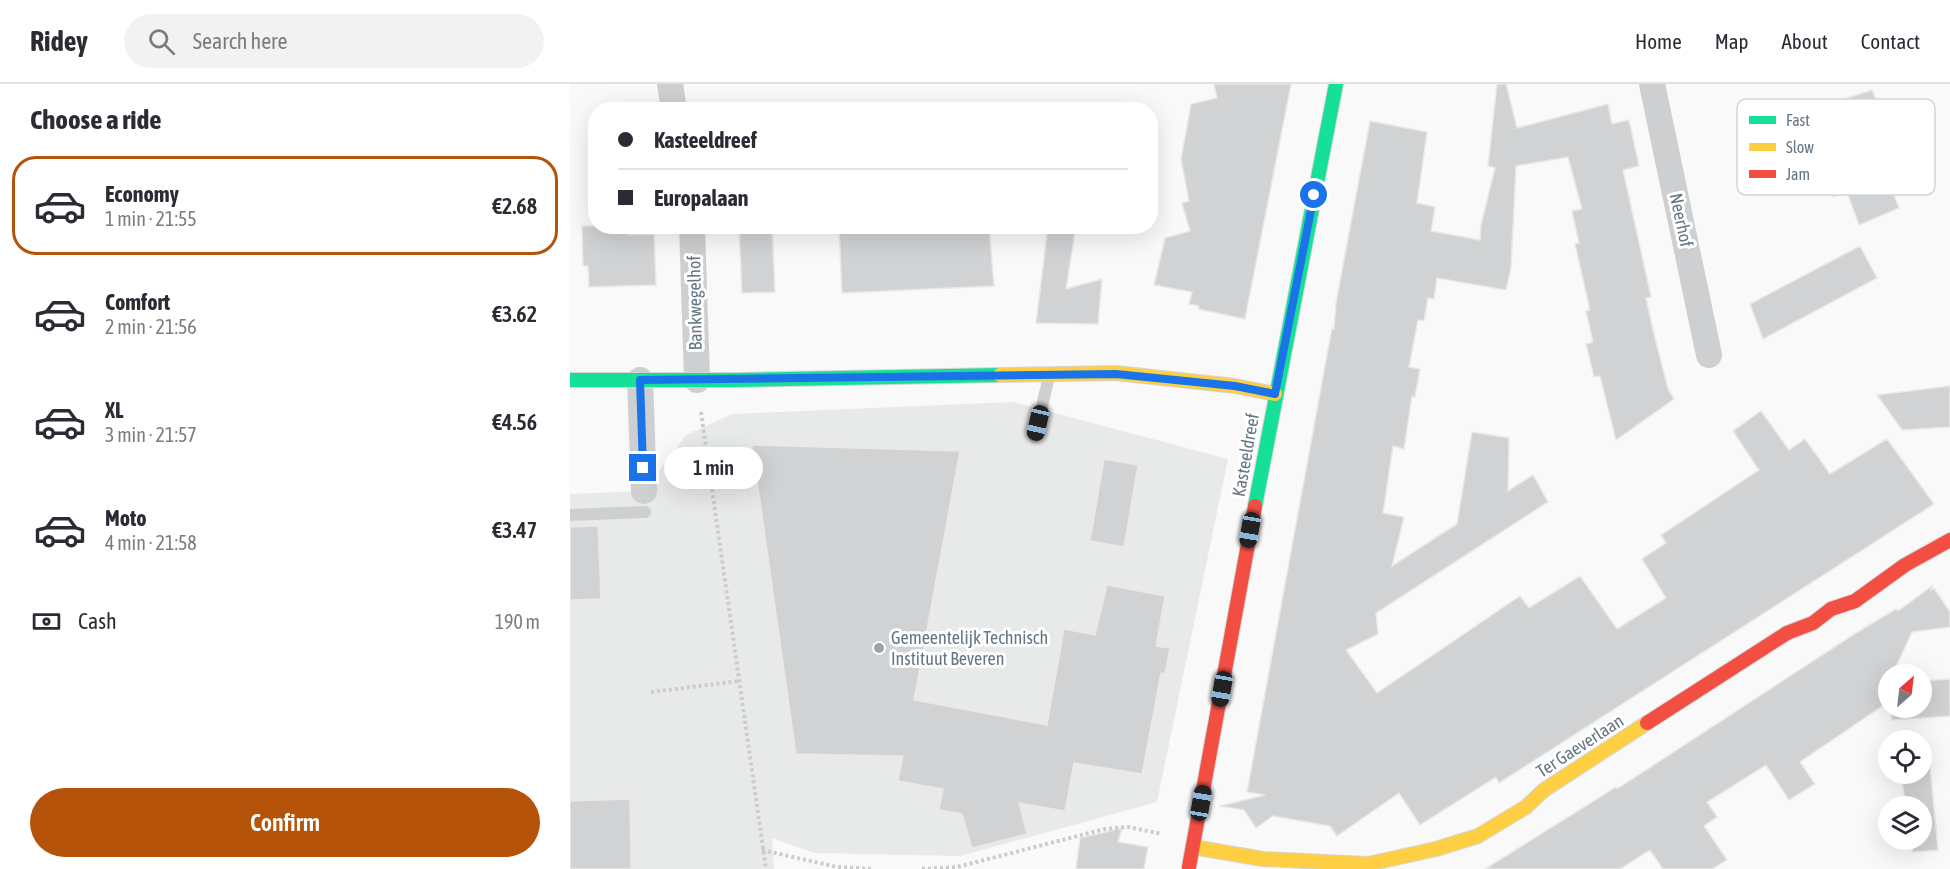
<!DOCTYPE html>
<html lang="en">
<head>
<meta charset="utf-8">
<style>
  body { margin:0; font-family:"Asap Condensed",sans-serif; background:#f2f2f3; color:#2b2b33; height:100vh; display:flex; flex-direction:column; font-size:22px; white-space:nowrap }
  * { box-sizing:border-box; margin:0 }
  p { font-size:20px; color:#7c7c81 }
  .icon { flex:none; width:33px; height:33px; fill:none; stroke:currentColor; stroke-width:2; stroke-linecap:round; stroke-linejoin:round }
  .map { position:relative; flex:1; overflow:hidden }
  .side { display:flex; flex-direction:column; background:#fff; width:570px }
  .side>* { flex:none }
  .hud { position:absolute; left:18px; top:18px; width:570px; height:132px; border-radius:24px; box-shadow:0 6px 24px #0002; display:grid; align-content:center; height:132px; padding:0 30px; background:#fff }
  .needle { width:39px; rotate:28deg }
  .controls { position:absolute; left:1308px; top:580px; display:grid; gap:12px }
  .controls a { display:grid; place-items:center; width:54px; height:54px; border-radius:50%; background:#fff; box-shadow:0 6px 24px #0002; font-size:30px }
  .end { position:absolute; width:27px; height:27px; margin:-14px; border:8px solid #1a73e8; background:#fff; box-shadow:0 0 0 3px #fff }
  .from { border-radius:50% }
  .bubble { position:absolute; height:42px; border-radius:21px; background:#fff; box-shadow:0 6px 24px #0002; font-size:20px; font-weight:600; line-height:42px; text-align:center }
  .car { position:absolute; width:18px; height:36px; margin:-18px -9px; border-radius:8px; box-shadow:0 0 4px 2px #0007; background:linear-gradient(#222 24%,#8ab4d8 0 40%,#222 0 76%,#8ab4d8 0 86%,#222 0) }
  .hud b { display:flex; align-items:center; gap:21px; height:57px; font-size:22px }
  .hud b+b { border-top:2px solid #e1e1e2 }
  .hud i { width:15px; height:15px; background:#2b2b33 }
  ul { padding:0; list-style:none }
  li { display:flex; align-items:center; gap:18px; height:99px; margin:0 12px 9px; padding:0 18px; border:3px solid transparent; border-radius:24px }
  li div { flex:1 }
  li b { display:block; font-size:22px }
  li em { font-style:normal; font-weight:600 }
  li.active { border-color:#b45309 }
  li>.icon { width:54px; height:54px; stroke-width:1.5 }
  h2 { padding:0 30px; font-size:27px; line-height:72px }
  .pay { display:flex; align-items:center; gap:15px; height:66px; padding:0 30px; font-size:22px }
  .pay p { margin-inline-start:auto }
  .primary-button { display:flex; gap:12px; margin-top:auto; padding:12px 30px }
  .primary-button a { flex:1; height:69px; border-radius:36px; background:#b45309; color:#fff; font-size:24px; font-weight:600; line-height:69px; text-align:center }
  header { display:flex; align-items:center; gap:36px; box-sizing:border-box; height:84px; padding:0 30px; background:#fff; border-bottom:2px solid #e1e1e2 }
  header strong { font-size:28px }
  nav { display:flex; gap:33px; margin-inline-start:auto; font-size:21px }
  .search { width:420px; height:54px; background:#f2f2f3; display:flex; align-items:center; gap:15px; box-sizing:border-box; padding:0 21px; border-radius:33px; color:#7c7c81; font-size:22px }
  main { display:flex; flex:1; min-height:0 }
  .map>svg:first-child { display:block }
</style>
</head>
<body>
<header>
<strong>Ridey</strong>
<div class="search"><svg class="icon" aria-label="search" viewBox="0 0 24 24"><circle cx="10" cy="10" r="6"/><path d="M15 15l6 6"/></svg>Search here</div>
<nav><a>Home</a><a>Map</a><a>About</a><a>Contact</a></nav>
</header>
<main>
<section class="side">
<h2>Choose a ride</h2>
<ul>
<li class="active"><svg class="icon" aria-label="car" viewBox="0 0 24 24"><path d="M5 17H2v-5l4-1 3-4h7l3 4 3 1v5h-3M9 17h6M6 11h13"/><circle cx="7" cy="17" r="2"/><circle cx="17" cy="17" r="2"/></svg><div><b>Economy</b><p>1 min · 21:55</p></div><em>€2.68</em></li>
<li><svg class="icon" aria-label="car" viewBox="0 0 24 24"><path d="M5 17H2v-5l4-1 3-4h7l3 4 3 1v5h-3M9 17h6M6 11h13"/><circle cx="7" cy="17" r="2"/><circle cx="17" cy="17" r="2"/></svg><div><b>Comfort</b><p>2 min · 21:56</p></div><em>€3.62</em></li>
<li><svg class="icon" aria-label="car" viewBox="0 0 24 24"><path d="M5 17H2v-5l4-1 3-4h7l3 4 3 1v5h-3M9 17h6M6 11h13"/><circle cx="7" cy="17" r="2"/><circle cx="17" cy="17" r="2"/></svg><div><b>XL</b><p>3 min · 21:57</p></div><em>€4.56</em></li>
<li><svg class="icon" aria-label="car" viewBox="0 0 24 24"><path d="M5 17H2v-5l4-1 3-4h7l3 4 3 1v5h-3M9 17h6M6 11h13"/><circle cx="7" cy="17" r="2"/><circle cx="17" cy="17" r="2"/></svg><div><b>Moto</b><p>4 min · 21:58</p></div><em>€3.47</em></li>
</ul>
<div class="pay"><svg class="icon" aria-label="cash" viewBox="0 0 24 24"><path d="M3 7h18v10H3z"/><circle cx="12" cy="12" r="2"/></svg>Cash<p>190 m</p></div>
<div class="primary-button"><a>Confirm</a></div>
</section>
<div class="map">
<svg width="1380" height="785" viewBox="0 0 1380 785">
  <rect width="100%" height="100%" fill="#f9f9f9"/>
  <path fill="#e8e9e9" d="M443,318L658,375L587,718L390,772L244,769L202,754L204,785H0V410L74,407L116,351L162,330Z"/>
  <path fill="#d0d2d3" stroke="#e8e8e8" stroke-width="1.5" d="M644,0H721L675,235L628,225L629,222L619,220L622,208L584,201L595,154L620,147L612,119L619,117L611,75L621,20L647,14Z
    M927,0H936L947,44L1038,20L1042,40L1059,36L1069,82L1053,86L1081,213L1076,214L1083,246L1098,305L1104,315L1046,356L1030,292L1024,293L1016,260L1023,258L1016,227L1020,226L1005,160L1009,159L1002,127L1012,125L998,73L946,82L941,184L936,206L867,194L864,215L858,214L854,237L848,236L839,283L850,285L845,313L842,312L834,365L823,362L813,429L834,433L822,482L887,440L902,348L939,354L938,407L963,391L978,418L806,529L808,550L776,566L807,609L950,512L959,524L1010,492L1047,545L1096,514L1072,475L1096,459L1091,451L1189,386L1163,347L1191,327L1219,366L1235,355L1260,390L1317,355L1364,420L929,699L926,693L850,741L829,709L767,752L760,742L703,732L686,744L674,726L650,722L695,711L677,708L762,244L764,245L766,219L800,37L857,48L847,119L865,123L861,147L910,156L911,141L925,84L918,82Z
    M1302,6L1319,46L1302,53L1329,124L1289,141L1277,108L1263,113L1255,93L1251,94L1229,30Z
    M12,142H58V151L84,150L86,201L19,203L18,182H13Z
    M169,142H202L205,208L172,209Z
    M269,142H419L424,202L272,209Z
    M478,142H506L496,205L532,195L528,240L466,239Z
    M1290,162L1307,194L1193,255L1180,220Z
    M1380,302V343L1332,346L1307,311Z
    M182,361L390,367L344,616L477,641L494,545L525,551L537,501L595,512L586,562L600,564L595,590L591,589L572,690L504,679L495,727L449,719L457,750L402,764L392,730L369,726L373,705L328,697L333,672L226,670Z
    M534,375L568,381L554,463L520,457Z
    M28,442L31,515L0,516V443Z
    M1362,502L1361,506L1364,504L1380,528V543L1342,548L1322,591H1318V618L1230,678L1245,700L1219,716L1196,681L1137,718L1147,733L1134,742L1157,776L1142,785H1093L1080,766L1050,785H915L1046,703L1047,705L1286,549L1326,525L1328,527Z
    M1380,595V632L1322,636L1320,624H1352V597Z
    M1360,682L1368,766L1343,768L1341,756H1352V723H1336L1331,690H1352V683Z
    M60,715L61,785H0V717Z
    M552,744L548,758L578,763L574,785H506L510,754Z"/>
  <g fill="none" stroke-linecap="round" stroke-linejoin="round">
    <g stroke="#d5d6d7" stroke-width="16">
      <path id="fast" d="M0,296H167L430,291
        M685,422L766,0"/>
    </g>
    <g stroke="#d5d6d7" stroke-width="16">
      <path id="slow" d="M430,291L546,289L665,302L705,310
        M623,763L693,775L798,780L866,765L908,752L956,723L974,706L1077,639"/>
    </g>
    <g stroke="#d5d6d7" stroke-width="16">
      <path id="jam" d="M1077,639L1217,549L1243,539L1261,525L1285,517L1335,481L1380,456
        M619,783L685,422"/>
    </g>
    <path stroke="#cbcccd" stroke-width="4" stroke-dasharray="3 3" stroke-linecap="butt" d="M131,328L196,785
      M81,608L169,597
      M192,766L267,783L301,785
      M352,785L387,783L535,745L558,743L592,750"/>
    <path stroke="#cecfd0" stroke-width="12" d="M465,353L479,292
      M0,431L75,428"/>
    <path stroke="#cecfd0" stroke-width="26" d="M100,0L104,26
      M1082,0L1139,271
      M122,142L127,296
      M70,296L74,407"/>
    <use href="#fast" stroke="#16e098" stroke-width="14"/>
    <use href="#slow" stroke="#ffcf43" stroke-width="14"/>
    <use href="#jam" stroke="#f24e42" stroke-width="14"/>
  </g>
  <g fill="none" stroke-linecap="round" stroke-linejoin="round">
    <path stroke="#1a73e8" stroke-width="8" d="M73,384L70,296L546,290L665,302L705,310L744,111"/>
  </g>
  <circle fill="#99a4ac" stroke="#fff" stroke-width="2" cx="309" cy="564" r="6"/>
  <g text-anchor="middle" stroke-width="6" stroke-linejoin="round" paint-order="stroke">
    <g font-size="18" fill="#657683" stroke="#fff">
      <text transform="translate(1111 136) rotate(78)" y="6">Neerhof</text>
      <text transform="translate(125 219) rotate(-91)" y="6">Bankwegelhof</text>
      <text transform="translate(676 371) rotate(-80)" y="6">Kasteeldreef</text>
      <text transform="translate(1010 662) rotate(-33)" y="6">Ter Gaeverlaan</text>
    </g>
    <g font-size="18" fill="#657683" stroke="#fff" text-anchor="start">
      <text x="321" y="560">Gemeentelijk Technisch<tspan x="321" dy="21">Instituut Beveren</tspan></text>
    </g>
  </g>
  <rect x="1167" y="15" width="198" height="96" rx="9" fill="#fff" stroke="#d1d6da" stroke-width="1.5"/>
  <rect x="1179" y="32" width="27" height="8" fill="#16e098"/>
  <rect x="1179" y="59" width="27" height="8" fill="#ffcf43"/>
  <rect x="1179" y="86" width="27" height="8" fill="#f24e42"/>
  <g font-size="16" fill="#657683">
    <text x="1216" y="42">Fast</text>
    <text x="1216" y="69">Slow</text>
    <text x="1216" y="96">Jam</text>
  </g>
</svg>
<div class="controls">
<a><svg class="needle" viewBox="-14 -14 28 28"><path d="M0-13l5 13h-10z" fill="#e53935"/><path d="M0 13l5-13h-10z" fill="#7c7c81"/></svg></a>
<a><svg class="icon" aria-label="locate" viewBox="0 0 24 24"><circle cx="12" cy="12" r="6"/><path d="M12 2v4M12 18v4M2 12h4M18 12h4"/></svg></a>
<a><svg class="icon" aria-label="layers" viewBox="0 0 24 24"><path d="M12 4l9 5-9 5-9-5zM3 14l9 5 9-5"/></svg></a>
</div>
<i class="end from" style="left:744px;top:111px"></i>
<i class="end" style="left:73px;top:384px"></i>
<div class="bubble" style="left:94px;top:363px;width:99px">1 min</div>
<i class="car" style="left:468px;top:339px;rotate:193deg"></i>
<i class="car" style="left:680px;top:446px;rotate:190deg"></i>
<i class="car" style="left:652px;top:605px;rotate:190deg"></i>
<i class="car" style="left:631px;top:719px;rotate:10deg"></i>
<div class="hud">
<b><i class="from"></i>Kasteeldreef</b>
<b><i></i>Europalaan</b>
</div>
</div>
</main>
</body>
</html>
